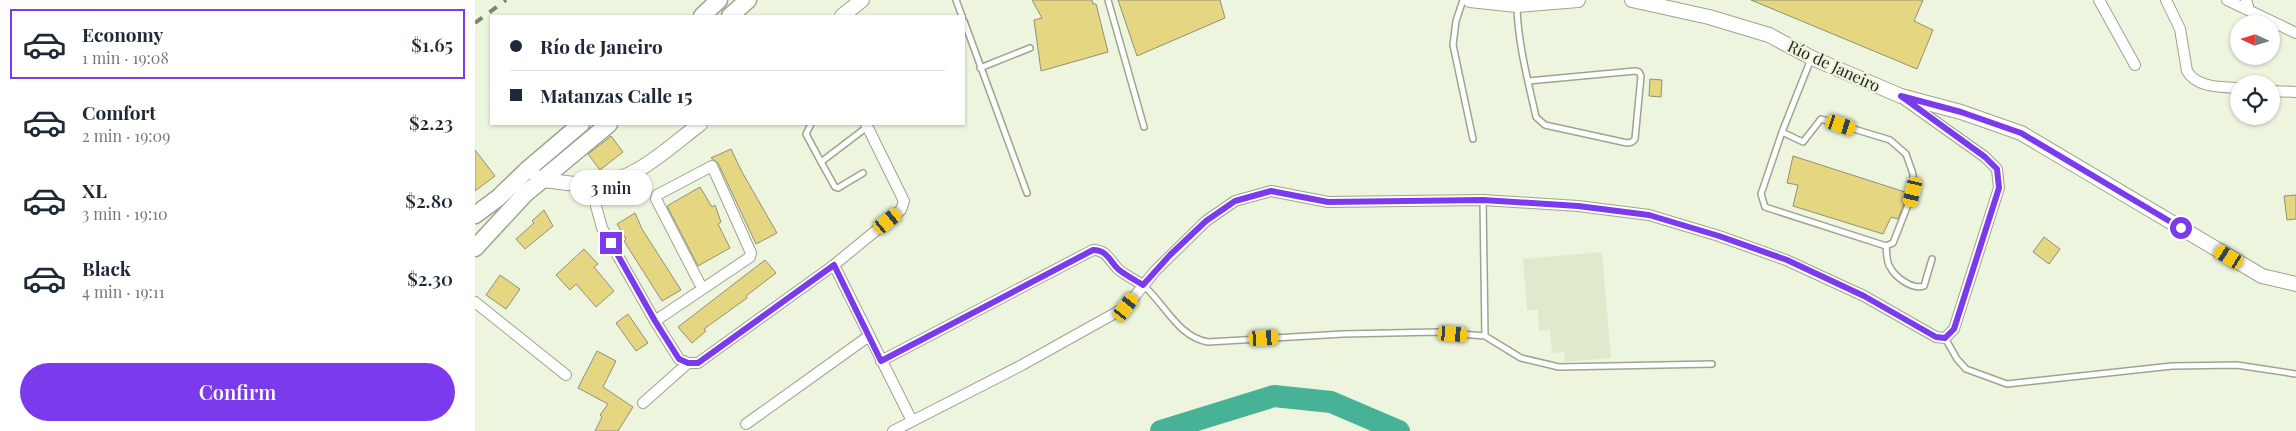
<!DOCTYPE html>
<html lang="en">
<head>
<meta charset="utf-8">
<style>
  body { margin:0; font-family:"Playfair Display",serif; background:#f6f6f7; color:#1f2937; height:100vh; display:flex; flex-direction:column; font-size:19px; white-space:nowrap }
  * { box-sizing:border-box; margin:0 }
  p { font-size:16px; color:#747a83 }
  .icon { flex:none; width:28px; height:28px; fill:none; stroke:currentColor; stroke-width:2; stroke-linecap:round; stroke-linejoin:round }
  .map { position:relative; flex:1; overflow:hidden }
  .drawer { display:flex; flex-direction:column; background:#fff; width:475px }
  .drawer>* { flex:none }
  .guide { position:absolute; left:15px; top:15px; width:475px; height:110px; border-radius:0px; box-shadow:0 1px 4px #0004; display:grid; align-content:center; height:110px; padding:0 20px; background:#fff }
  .needle { width:32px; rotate:274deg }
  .buttons { position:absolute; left:1755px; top:15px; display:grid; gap:10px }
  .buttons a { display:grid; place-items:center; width:50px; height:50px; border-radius:50%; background:#fff; box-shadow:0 1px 4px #0004; font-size:25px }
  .end { position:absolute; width:22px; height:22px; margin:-11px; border:6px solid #7c3aed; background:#fff; box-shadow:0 0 0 2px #fff }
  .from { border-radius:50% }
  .bubble { position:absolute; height:35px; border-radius:18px; background:#fff; box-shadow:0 1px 4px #0004; font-size:16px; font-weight:600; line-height:35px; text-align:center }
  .car { position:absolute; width:15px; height:30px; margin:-15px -8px; border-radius:6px; box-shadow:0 0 4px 1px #0007; background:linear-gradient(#f5c518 24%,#345 0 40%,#f5c518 0 76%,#345 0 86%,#f5c518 0) }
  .guide b { display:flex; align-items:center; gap:18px; height:48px; font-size:19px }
  .guide b+b { border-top:1px solid #e0e1e3 }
  .guide i { width:12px; height:12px; background:#1f2937 }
  ul { padding:9px 0 0; list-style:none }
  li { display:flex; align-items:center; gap:15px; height:70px; margin:0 10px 8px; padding:0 10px; border:2px solid transparent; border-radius:0px }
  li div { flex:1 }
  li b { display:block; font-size:19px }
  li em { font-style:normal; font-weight:600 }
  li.current { border-color:#7c3aed }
  li>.icon { width:45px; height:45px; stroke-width:1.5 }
  .primary-button { display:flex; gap:10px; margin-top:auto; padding:10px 20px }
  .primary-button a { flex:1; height:58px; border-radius:30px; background:#7c3aed; color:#fff; font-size:20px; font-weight:600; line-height:58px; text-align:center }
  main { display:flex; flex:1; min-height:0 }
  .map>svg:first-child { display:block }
</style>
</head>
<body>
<main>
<section class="drawer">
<ul>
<li class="current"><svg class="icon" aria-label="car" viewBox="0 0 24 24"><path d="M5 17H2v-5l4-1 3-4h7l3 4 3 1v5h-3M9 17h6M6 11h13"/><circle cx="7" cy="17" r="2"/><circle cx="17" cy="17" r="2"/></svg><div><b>Economy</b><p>1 min · 19:08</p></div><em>$1.65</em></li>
<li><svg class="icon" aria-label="car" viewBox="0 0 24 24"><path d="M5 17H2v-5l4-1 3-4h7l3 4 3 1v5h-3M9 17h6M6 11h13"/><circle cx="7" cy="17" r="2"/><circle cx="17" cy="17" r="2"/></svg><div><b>Comfort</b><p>2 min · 19:09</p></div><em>$2.23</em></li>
<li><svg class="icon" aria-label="car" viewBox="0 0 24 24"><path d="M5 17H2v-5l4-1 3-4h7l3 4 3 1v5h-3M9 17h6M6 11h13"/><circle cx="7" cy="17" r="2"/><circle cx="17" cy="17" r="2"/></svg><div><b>XL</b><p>3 min · 19:10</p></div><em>$2.80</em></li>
<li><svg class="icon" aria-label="car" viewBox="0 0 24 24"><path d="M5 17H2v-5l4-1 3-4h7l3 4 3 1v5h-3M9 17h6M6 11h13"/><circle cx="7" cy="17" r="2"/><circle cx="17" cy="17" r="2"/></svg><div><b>Black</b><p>4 min · 19:11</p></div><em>$2.30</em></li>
</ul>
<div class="primary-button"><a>Confirm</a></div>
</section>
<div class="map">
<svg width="1821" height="431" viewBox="0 0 1821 431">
  <rect width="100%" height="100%" fill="#edf5de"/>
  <path fill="#dfeacc" d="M1127,252L1136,358L1090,362L1089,352L1077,353L1075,330L1064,331L1063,310H1052L1048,259Z"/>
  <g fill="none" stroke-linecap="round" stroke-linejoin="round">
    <path stroke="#48b296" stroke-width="22" d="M686,431L799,396L856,402L924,431"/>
  </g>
  <path fill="#e5d682" stroke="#938f79" d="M557,0H617L618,4H621L633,52L566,71L559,20L567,18Z
    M643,0H745L750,18L662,56Z
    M1276,0H1448L1439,21L1458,30L1442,69Z
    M1175,79L1187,80L1186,97L1174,96Z
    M136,136L148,152L125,170L113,154Z
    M256,149L267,172L302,233L281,244L243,163L236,158Z
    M0,150L20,176L0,191Z
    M1318,156L1433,193L1423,219L1416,217L1408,234L1318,206L1323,185L1312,183Z
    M225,187L237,207L240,205L246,222L243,224L255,248L223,266L192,206Z
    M1821,195V219L1812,220L1809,196Z
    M69,210L78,226L50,249L41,239L59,223L57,221Z
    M160,213L167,229L206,290L187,301L149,241L151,239L142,224Z
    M1569,237L1585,249L1574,264L1558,252Z
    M109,249L123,264L119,267L139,291L121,307L101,284L95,290L81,275Z
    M290,260L301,273L271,296L272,298L229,329L231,331L217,343L203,327Z
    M25,275L45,289L31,309L11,295Z
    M153,314L173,343L161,351L141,323Z
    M122,351L141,361L128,387L158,407L143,431H120L127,417L125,415L133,404L103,388Z"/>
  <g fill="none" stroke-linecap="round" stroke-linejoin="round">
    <g stroke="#9da58f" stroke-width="8">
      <path id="lane" d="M481,0L487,16
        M633,0L669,127
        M988,0L981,21L978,45L998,139
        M1042,7C1043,44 1053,81 1061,117L1070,125L1152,143L1157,142L1160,139L1166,76L1164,72L1160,71L1053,81
        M489,21L552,193
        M505,68L555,48
        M336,124L331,134L346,162L392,127
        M1307,132L1328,142L1346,119L1415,140L1431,154L1438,174V192L1418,243L1411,246L1290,207L1286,194L1307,132L1336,59
        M346,162L360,187L363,188L388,173
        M1008,200L1010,336
        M1411,246C1412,253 1411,261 1415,267C1420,277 1437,290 1449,286L1457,259
        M668,285C690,304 703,337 733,342L868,334L962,332L1010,336L1046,358L1084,367L1237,364
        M1470,338L1482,359L1491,369L1532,384L1697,366L1762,365L1821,374"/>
    </g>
    <g stroke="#9da58f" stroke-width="12">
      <path id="street" d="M1624,0L1660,65
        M1691,0L1705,29L1712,71C1722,88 1746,87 1764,88
        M1752,0L1771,9L1773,6L1771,0
        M1771,9L1821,33
        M1796,91L1821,92
        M119,184L121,206L127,228L180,321L204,359L213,363
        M359,265L437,421
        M0,302L91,375
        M180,321L275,257L276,253L237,166L182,195L181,199L227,288
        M406,361L618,250C632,250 634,260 643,269C650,275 660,280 668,285
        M213,363H223L359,265L426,210L429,201L391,124
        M168,403L213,363
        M271,424L394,336
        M418,431L547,365L651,307L680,271L731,221L760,201L796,191L853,202L1008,200L1103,206L1174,215L1244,236L1311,260L1389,296L1461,337L1470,338L1479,329L1524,188L1522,169L1510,157L1430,100"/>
    </g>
    <g stroke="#9da58f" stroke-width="16">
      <path id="secondary" d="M995,0L1042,5L1103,0
        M1157,0L1234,17L1294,35L1337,58L1426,96L1486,112L1546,133L1787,276L1821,284
        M367,16L387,0
        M62,177L66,180C83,181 102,186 119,184C160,182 194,147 225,124"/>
    </g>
    <g stroke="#9da58f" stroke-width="19">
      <path id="primary" d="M227,16L244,0
        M255,16L273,0
        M0,215L23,198L53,169L106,124
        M0,248L50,194L134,124"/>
    </g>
    <use href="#lane" stroke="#fff" stroke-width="5"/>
    <use href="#street" stroke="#fff" stroke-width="10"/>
    <use href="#secondary" stroke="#fff" stroke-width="14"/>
    <use href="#primary" stroke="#fff" stroke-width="16"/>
    <path stroke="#7e8474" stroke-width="4" stroke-dasharray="9 9" stroke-linecap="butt" d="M0,23L31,0"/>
  </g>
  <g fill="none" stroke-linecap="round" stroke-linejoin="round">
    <path stroke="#7c3aed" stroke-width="6" d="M136,243L180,321L204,359L213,363H223L359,265L406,361L618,250C632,250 634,260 643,269C650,275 660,280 668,285L695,255L731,221L760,201L796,191L853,202L1008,200L1103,206L1174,215L1244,236L1312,260L1389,296L1461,337L1470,338L1479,329L1524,188L1522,169L1510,157L1426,96L1486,112L1546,133L1706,228"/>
  </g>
  <g text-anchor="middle" stroke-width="4.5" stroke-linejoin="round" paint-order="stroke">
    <g font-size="16" fill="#24271e" stroke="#edf5de">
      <text transform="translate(1359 66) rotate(25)" y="6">Río de Janeiro</text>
    </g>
  </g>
</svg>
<div class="buttons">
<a><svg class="needle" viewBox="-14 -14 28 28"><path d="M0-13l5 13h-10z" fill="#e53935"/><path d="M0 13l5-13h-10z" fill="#747a83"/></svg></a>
<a><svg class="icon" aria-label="locate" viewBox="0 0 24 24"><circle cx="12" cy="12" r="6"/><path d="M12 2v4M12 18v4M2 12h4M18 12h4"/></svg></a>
</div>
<i class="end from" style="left:1706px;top:228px"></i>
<i class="end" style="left:136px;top:243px"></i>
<div class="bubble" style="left:95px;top:170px;width:82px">3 min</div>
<i class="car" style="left:1366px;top:125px;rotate:108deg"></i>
<i class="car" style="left:1438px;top:192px;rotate:193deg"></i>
<i class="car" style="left:413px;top:221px;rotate:51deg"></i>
<i class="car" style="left:1754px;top:257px;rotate:301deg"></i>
<i class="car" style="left:651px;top:307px;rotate:37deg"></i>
<i class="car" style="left:978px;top:334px;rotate:94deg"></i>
<i class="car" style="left:789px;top:338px;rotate:87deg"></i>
<div class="guide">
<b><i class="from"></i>Río de Janeiro</b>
<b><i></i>Matanzas Calle 15</b>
</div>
</div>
</main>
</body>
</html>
